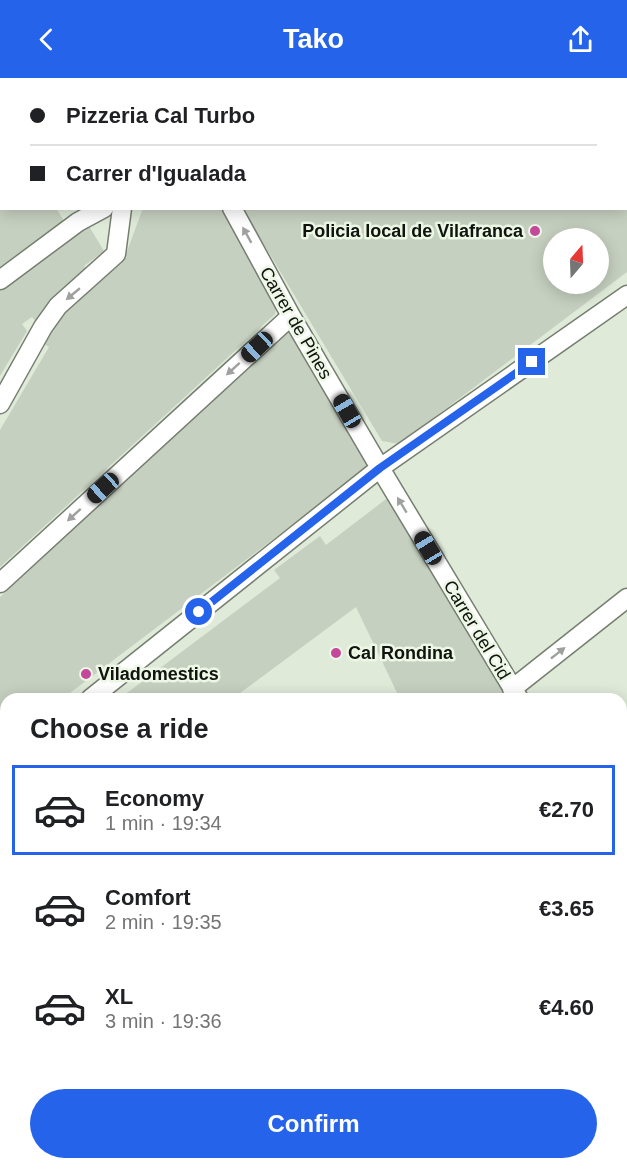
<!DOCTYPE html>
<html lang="en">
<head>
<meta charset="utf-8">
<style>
  body { margin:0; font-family:Arial,sans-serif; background:#f6f6f6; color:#202124; height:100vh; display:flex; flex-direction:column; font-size:22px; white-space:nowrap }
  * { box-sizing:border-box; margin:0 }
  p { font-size:20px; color:#757577 }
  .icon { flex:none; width:33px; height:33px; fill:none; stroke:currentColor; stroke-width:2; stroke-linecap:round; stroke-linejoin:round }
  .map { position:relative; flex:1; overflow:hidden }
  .panel { position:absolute; left:0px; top:615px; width:627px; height:477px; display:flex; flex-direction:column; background:#fff; border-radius:18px 18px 0 0; box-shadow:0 3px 15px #0003 }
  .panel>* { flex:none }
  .guide { position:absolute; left:0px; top:0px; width:627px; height:132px; box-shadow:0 3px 15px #0003; display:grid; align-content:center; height:132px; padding:0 30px; background:#fff }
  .needle { width:39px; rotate:19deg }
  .fabs { position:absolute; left:543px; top:150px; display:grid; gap:12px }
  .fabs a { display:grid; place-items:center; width:66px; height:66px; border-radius:50%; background:#fff; box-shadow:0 3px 15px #0003; font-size:30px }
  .end { position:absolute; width:27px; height:27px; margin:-14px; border:8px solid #2563eb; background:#fff; box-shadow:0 0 0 3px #fff }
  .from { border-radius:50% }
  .car { position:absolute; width:18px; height:36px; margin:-18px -9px; border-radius:8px; box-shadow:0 0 4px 2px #0007; background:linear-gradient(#222 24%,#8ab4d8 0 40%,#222 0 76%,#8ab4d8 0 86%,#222 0) }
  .guide b { display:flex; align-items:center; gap:21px; height:57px; font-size:22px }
  .guide b+b { border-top:2px solid #e0e0e0 }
  .guide i { width:15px; height:15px; background:#202124 }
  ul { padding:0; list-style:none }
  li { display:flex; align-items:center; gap:18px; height:90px; margin:0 12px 9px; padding:0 18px; border:3px solid transparent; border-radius:0px }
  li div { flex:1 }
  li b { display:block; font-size:22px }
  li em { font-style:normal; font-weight:600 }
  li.selected { border-color:#2563eb }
  li>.icon { width:54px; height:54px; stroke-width:1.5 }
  h2 { padding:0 30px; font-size:27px; line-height:72px }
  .button { display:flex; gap:12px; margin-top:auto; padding:12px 30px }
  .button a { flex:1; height:69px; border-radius:36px; background:#2563eb; color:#fff; font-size:24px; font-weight:600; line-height:69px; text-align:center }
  header { display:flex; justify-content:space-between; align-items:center; height:78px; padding:0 30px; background:#2563eb; color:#fff; font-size:27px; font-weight:600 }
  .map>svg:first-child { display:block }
</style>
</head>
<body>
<header><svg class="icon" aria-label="back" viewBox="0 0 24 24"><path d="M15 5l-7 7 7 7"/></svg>Tako<svg class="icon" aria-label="share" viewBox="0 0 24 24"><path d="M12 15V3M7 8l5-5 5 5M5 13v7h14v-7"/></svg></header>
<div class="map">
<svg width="627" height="1092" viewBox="0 0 627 1092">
  <rect width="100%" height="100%" fill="#dfead9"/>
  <path fill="#c6d0c0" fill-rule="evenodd" d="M0,130H56L66,146L0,193Z
    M143,130H222L277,225L275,236L0,489V352L49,269L42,265L61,232L121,186L126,176Z
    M242,130H627V194L399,366L382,363ZM554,160H598V206H554Z
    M87,145L104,173L84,188L89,196L37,245L32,239L22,246L27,253L0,298V207Z
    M292,249L368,376L366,391L62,621H6V664L0,668V519Z
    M390,418L509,621H400L356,529L232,621H119L280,500L274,492L320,458L326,467Z
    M6,706V805H0V711Z
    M621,812L627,823L625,828H621Z"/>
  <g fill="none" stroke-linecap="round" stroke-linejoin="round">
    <g stroke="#757e6f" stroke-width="21">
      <path id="minor" d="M155,0L156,2
        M65,2L68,0
        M311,2L314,0
        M581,2L582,0
        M0,33L2,32
        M232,130L291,238L380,390L519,621
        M0,202L78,144L104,130
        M0,326L43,249L58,228L116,176L122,130
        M0,505L291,238
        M512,611L627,520
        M90,621L380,390L627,217
        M0,692L6,687
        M621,720L627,717
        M621,789L627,800
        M0,833H6
        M621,860L627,859
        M0,1041L6,1017
        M280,1086L282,1092"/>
    </g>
    <use href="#minor" stroke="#fff" stroke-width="18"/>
  </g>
  <defs><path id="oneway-solid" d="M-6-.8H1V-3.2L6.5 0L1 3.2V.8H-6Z" transform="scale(1.5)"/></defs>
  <g fill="#9fa19f">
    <use href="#oneway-solid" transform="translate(247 157) rotate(-119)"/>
    <use href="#oneway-solid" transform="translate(73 216) rotate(140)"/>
    <use href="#oneway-solid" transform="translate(233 291) rotate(138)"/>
    <use href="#oneway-solid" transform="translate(402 427) rotate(-121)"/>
    <use href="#oneway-solid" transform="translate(74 437) rotate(138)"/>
    <use href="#oneway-solid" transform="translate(558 575) rotate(-38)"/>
  </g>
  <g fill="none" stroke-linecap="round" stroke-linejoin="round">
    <path stroke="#2563eb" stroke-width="8" d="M199,534L380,390L532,284"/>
  </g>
  <g fill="#c4499b" stroke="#edf7e6" stroke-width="2">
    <circle cx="535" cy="153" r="6"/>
    <circle cx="336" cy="575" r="6"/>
    <circle cx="86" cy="596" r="6"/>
  </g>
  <g text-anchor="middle" stroke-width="5" stroke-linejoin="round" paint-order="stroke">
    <g font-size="18" font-weight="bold" fill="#10130e" stroke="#edf7e6" text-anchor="start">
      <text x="523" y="159" text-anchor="end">Policia local de Vilafranca</text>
      <text x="348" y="581">Cal Rondina</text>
      <text x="98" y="602">Viladomestics</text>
    </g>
    <g font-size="18" fill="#10130e" stroke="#edf7e6">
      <text transform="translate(296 245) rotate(60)" y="6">Carrer de Pines</text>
      <text transform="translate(477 552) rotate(59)" y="6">Carrer del Cid</text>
    </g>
  </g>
</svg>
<div class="fabs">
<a><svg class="needle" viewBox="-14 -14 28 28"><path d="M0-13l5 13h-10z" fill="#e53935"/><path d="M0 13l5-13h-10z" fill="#757577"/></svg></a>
</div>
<i class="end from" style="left:199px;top:534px"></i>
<i class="end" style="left:532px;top:284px"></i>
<i class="car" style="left:257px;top:269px;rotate:227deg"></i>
<i class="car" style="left:347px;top:333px;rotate:330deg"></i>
<i class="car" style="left:103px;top:410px;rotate:228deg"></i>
<i class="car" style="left:428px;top:470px;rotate:329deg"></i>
<div class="guide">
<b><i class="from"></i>Pizzeria Cal Turbo</b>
<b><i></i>Carrer d'Igualada</b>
</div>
<section class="panel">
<h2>Choose a ride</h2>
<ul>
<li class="selected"><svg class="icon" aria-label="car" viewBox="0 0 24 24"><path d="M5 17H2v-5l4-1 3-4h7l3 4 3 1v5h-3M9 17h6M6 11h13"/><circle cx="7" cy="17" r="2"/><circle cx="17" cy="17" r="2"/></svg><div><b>Economy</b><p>1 min · 19:34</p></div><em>€2.70</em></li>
<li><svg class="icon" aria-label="car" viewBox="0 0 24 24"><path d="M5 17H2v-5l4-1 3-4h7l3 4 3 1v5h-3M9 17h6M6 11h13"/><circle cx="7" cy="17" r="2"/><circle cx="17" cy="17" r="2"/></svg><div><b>Comfort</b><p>2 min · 19:35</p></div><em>€3.65</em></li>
<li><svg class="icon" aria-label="car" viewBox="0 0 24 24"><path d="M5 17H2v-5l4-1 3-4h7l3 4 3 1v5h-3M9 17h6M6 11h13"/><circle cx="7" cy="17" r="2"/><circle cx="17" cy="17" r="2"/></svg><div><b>XL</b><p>3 min · 19:36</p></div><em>€4.60</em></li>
</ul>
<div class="button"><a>Confirm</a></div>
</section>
</div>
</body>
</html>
